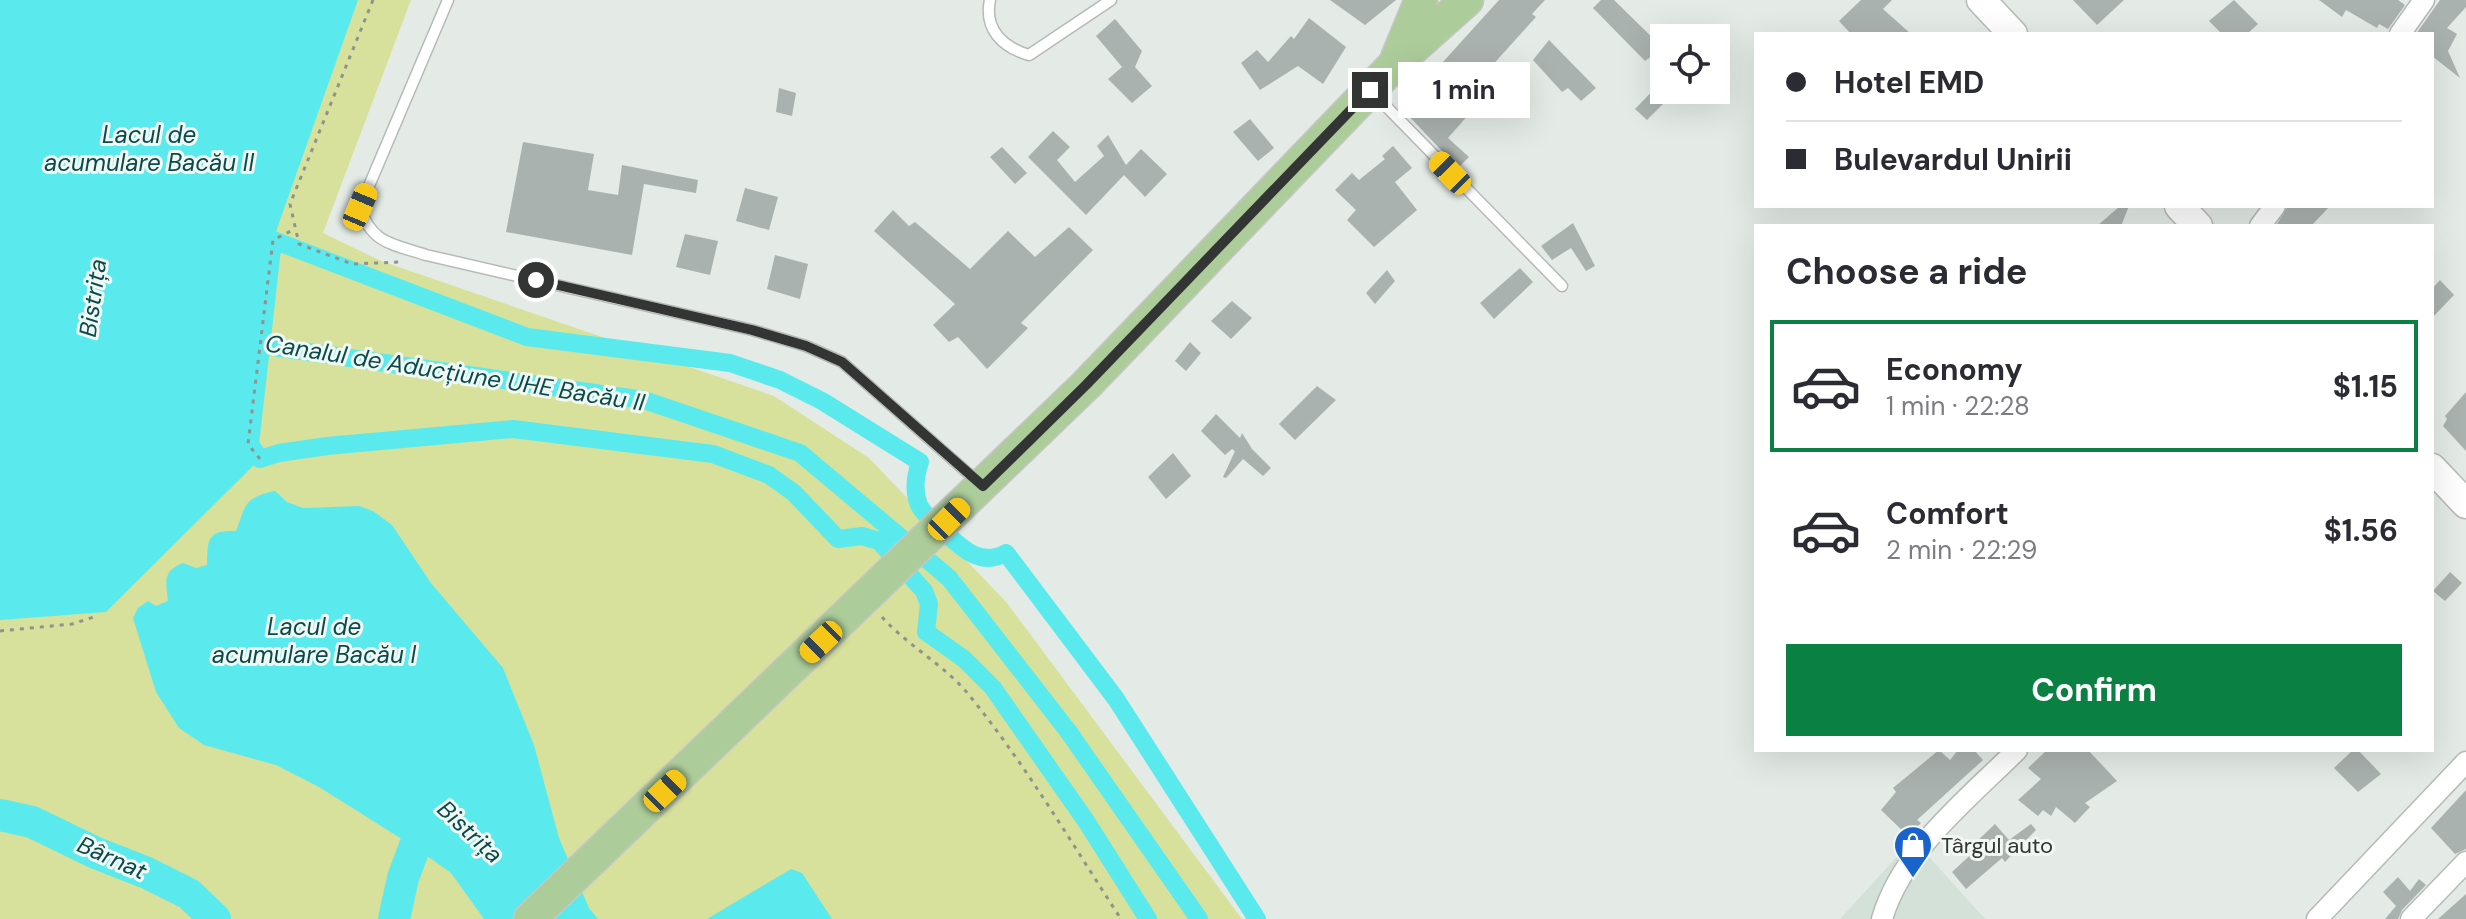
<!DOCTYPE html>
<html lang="en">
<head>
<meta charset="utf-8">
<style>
  body { margin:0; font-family:"DM Sans",sans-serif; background:#f7f7f7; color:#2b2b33; height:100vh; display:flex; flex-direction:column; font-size:30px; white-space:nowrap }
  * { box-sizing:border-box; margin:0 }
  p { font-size:26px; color:#7c7c81 }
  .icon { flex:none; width:44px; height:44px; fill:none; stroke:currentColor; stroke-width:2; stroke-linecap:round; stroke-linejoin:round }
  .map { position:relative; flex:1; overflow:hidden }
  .sheet { position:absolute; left:1754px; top:224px; width:680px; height:528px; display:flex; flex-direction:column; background:#fff; border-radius:0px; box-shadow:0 8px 32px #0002 }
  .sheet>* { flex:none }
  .hud { position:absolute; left:1754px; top:32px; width:680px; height:176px; border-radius:0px; box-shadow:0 8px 32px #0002; display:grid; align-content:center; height:176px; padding:0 32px; background:#fff }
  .buttons { position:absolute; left:1650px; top:24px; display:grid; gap:16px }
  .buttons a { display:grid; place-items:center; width:80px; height:80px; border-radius:0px; background:#fff; box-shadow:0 8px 32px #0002; font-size:40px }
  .end { position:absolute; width:36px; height:36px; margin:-18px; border:10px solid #323533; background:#fff; box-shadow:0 0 0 4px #fff }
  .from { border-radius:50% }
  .bubble { position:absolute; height:56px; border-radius:0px; background:#fff; box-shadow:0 8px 32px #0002; font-size:26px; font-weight:700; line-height:56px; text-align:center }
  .car { position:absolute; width:24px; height:48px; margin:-24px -12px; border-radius:10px; box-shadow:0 0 6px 2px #0007; background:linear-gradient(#f5c518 24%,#345 0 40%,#f5c518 0 76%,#345 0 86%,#f5c518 0) }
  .hud b { display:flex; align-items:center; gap:28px; height:76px; font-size:30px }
  .hud b+b { border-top:2px solid #e1e1e2 }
  .hud i { width:20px; height:20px; background:#2b2b33 }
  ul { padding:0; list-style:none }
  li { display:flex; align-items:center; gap:24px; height:132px; margin:0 16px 12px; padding:0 16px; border:4px solid transparent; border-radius:0px }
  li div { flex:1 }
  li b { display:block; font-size:30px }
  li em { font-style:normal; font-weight:700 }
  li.current { border-color:#0b8043 }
  li>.icon { width:72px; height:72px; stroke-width:1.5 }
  h2 { padding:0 32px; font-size:36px; line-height:96px }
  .cta { display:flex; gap:16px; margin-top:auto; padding:16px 32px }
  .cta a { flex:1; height:92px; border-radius:0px; background:#0b8043; color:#fff; font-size:32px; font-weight:700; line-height:92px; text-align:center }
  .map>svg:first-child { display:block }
</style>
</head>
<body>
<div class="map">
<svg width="2466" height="919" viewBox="0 0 2466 919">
  <rect width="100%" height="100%" fill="#e4ebe6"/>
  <path fill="#d4e1d8" d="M1913,839L1985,919H1840Z"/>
  <path fill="#d7e19b" d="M0,0H411L323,233L381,261L774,396L869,458L1007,603L1242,919H0Z"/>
  <path fill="#5aeaed" d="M0,0H358L273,240L248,444L260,459L106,612L0,620Z
    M275,491L287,502L303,508L359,506L373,511L392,525L431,583L503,668L534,745L559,838L589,908L598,919H484L451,873L416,848L319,787L276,765L204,745L179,728L156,692L133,618L138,608L148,601L156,606L168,601C166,582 162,571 183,563L196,568L207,565C208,540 206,530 236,531C246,505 243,498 275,491Z
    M791,869L802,873L832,919H707Z"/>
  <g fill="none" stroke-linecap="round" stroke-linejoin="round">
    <path stroke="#5aeaed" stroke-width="18" d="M252,339L259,345L644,400L800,453L949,578L1068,731L1199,919
      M1148,919L1086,821L993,688L964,659L926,632L929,604L924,591L879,541L862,536L838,539L794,493L769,475L713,454L513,429L327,446L279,453L260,459L250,444L273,240L527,337L730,363L780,380L822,401L920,462C915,477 913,491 919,505C924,515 934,522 941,529C960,546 979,568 1006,553L1116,699L1257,919"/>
    <path stroke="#5aeaed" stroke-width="32" d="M0,815L32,822L96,853L147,873L189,894L215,919
      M394,919L403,878L429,808"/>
  </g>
  <path fill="#aab2af" d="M1330,0H1396L1365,25Z
    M1499,0H1545L1532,14L1536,17L1480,79L1491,89L1448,138L1469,157L1458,168L1405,112L1421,99L1414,94Z
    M1601,0H1614L1663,48L1645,61L1593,8Z
    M1861,0H1892L1883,9L1911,34H1851L1839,21Z
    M2073,0H2124L2097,25Z
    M2234,0L2258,24L2247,34H2222L2209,21Z
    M2319,0H2398L2405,5L2388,29L2379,24L2377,28L2346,10L2342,17Z
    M2440,0H2466V7L2447,28L2457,34L2448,51L2460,78L2432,56V34H2416Z
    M1309,18L1346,47L1323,84L1298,66L1260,90L1241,63L1257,50L1268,62L1291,36L1294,39Z
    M1115,19L1142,51L1135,67L1152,86L1132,103L1108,79L1122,67L1096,36Z
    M1549,40L1596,88L1581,101L1568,88L1562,92L1533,60Z
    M1664,79V90H1677L1647,120L1635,109Z
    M779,88L796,93L792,116L776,112Z
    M1250,119L1274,148L1258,161L1233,132Z
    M1053,131L1070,147L1057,160L1075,182L1104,156L1097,146L1108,135L1126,165L1141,149L1167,174L1145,197L1124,175L1086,215L1028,157Z
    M523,142L594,154L588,190L618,195L622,165L698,180L696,193L644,184L632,255L506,232Z
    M1393,146L1412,168L1395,182L1417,210L1374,247L1347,220L1356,210L1335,190L1352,173L1359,180L1385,159L1382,156Z
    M1002,147L1027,173L1015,184L990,157Z
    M745,188L778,197L769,230L736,221Z
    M2120,206H2129L2121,226H2097Z
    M2288,206H2330L2311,226H2276Z
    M893,210L909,226L915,222L970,269L1008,231L1035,257L1069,227L1093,250L1021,323L1028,328L987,369L958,337L949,342L933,325L955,304L874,231Z
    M1573,223L1595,266L1586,271L1571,248L1552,260L1541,246Z
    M685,234L718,241L710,275L676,267Z
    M775,255L808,264L800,299L767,289Z
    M1520,268L1533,282L1494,319L1480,303Z
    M1387,270L1395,281L1375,304L1366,293Z
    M2440,280L2454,295L2432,318V289Z
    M1232,301L1252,318L1231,339L1211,321Z
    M1190,342L1201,353L1186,371L1175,361Z
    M1317,386L1336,400L1295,440L1279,424Z
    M2466,392V451L2443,426L2447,419L2445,416Z
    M1216,414L1240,438L1242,433L1252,449L1271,468L1263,476L1243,459L1226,478L1223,477L1235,451L1232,449L1225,455L1201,431Z
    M1173,453L1191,476L1166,499L1148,477Z
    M2450,572L2462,583L2445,601L2433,591Z
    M1939,750L1950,760L1958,750H1974L1983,760L1917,820L1921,823L1908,836L1881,810L1896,792L1893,788Z
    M2047,750H2088L2117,781L2085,803L2090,807L2075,823L2056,807L2051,816L2043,810L2038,816L2018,800L2041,779L2028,768Z
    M2353,750H2358L2381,774L2358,792L2334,768Z
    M2466,790V849L2455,854L2431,828Z
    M1995,824L2009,840L2031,824L2036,830L2005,862L2002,858L1966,889L1952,872L1979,847L1975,843Z
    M2398,877L2410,891L2419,879L2426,885L2402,910L2398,919H2385L2396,906L2383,892Z
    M2466,894V919H2438Z"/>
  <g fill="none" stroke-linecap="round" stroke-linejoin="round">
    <g stroke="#b4bbb7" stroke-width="13">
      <path id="service" d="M448,0L360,207C371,244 393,244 426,255L752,330L806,346L842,362L978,482
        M990,0C984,29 1002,47 1029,55L1111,0
        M1374,94L1562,286"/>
    </g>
    <g stroke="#b4bbb7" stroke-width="23">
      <path id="minor" d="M2400,34L2424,0
        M2260,226L2275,206
        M1882,919C1902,850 1968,799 2017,750
        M2317,919L2466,762
        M2411,919L2466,862"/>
    </g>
    <g stroke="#b4bbb7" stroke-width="31">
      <path id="secondary" d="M1981,0L2013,34
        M2179,206L2198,226
        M2432,468L2466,504"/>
    </g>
    <g stroke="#c6c6c6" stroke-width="35">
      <path id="primary" d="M1397,58L1421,0
        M530,919L1086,385L1394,65L1467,0"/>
    </g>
    <path stroke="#8e938f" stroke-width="3" stroke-dasharray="4 6" stroke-linecap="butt" d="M373,0L290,204L299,244L352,264L399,262
      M260,459L248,444L273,240L293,230
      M882,617C908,646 947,667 969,695C1026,765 1072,844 1121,919
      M0,631L72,624L94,617"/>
    <use href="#service" stroke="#fff" stroke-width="10"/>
    <use href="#minor" stroke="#fff" stroke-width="20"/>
    <use href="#secondary" stroke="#fff" stroke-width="28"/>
    <use href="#primary" stroke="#accc9a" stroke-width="32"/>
  </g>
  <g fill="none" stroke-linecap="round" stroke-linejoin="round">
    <path stroke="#323533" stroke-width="10" d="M536,280L752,330L806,346L842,362L983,486L1086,385L1370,90"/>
  </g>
  <defs>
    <g id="shop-pin" transform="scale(2)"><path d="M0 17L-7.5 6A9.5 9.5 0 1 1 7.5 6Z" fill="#1963ce" stroke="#f1f8f3"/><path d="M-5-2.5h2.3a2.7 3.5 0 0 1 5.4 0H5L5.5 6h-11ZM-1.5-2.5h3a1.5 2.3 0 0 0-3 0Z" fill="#fff"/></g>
  </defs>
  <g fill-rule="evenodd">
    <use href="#shop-pin" x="1913" y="845"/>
  </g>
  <g text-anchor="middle" stroke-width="6" stroke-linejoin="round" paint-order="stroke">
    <g font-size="22" fill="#323533" stroke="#f1f8f3" text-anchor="start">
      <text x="1941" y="853">Târgul auto</text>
    </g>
    <g font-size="24" font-style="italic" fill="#094b4d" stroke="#f1f8f3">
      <text x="149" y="143">Lacul de<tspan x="149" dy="28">acumulare Bacău II</tspan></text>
      <text transform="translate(93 298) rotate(-82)" y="8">Bistrița</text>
      <text transform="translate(455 373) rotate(9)" y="8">Canalul de Aducțiune UHE Bacău II</text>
      <text x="314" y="635">Lacul de<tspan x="314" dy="28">acumulare Bacău I</tspan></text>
      <text transform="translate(470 832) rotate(43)" y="8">Bistrița</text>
      <text transform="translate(112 858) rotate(24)" y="8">Bârnat</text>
    </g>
  </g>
</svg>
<div class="buttons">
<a><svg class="icon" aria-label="locate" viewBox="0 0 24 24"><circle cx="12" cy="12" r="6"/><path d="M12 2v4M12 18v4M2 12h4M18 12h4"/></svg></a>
</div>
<i class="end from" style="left:536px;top:280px"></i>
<i class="end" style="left:1370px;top:90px"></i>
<div class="bubble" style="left:1398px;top:62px;width:132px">1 min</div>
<i class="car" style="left:1450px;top:173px;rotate:316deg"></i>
<i class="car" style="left:360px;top:207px;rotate:23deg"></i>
<i class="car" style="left:949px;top:519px;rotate:45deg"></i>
<i class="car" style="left:821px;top:642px;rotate:226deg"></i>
<i class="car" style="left:665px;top:791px;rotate:46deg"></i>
<div class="hud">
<b><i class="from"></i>Hotel EMD</b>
<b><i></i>Bulevardul Unirii</b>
</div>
<section class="sheet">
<h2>Choose a ride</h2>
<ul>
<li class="current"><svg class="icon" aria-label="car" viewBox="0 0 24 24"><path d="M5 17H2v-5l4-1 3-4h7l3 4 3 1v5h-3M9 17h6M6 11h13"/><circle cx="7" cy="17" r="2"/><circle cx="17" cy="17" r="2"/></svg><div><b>Economy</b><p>1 min · 22:28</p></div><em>$1.15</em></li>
<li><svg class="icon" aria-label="car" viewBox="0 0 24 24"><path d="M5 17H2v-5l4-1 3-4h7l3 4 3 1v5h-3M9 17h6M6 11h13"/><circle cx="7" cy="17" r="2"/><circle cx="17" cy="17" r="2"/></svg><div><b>Comfort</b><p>2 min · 22:29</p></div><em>$1.56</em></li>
</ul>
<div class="cta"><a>Confirm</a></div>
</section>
</div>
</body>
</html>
